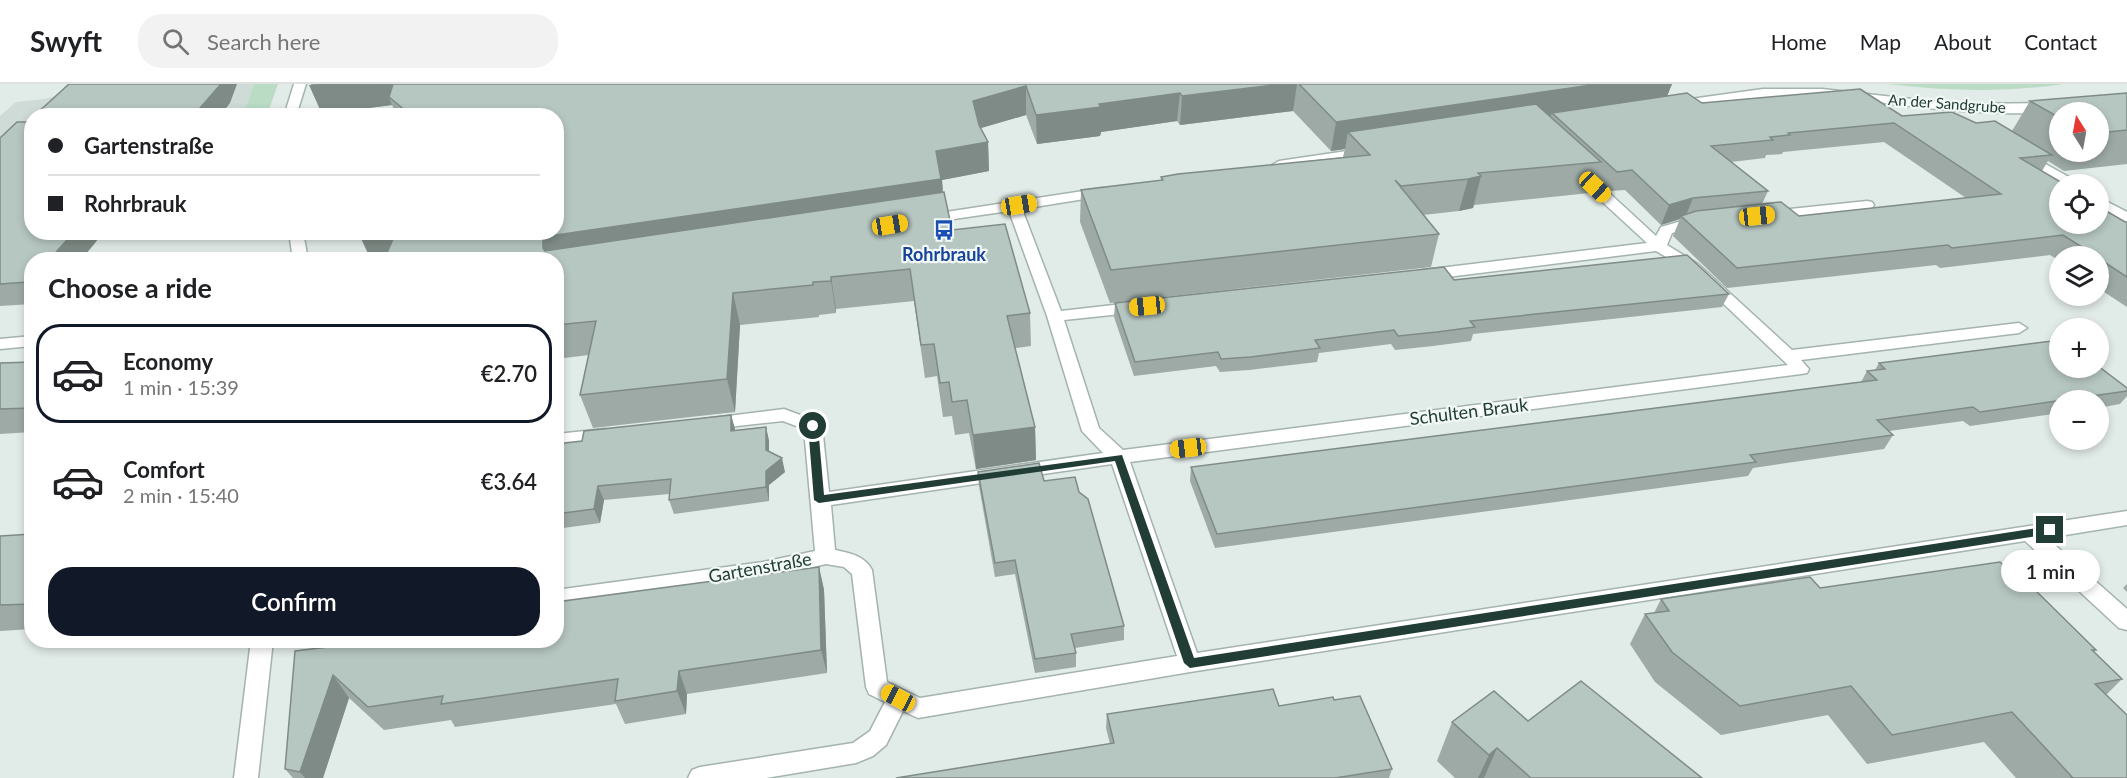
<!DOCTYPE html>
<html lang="en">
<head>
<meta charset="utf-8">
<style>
  body { margin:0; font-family:Lato,sans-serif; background:#f2f2f2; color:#202124; height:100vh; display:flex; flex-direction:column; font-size:22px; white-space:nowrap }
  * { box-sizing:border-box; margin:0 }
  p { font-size:20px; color:#757577 }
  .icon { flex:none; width:33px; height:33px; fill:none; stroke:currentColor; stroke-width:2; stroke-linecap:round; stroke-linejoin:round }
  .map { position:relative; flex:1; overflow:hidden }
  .sheet { position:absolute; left:24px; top:168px; width:540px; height:396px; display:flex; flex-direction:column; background:#fff; border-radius:24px; box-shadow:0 3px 9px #0003 }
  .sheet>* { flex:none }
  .guide { position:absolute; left:24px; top:24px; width:540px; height:132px; border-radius:24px; box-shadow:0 3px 9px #0003; display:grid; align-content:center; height:132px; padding:0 24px; background:#fff }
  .needle { width:39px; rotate:349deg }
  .controls { position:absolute; left:2049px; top:18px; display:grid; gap:12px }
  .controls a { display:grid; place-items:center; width:60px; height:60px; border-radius:50%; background:#fff; box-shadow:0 3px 9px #0003; font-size:30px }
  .end { position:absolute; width:27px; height:27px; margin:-14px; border:8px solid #223c36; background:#fff; box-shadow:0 0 0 3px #fff }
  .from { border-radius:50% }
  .bubble { position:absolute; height:42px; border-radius:21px; background:#fff; box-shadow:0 3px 9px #0003; font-size:20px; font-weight:600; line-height:42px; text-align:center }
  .car { position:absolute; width:18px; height:36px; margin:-18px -9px; border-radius:8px; box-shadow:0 0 4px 2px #0007; background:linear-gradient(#f5c518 24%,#345 0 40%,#f5c518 0 76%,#345 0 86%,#f5c518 0) }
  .guide b { display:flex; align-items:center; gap:21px; height:57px; font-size:22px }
  .guide b+b { border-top:2px solid #e0e0e0 }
  .guide i { width:15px; height:15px; background:#202124 }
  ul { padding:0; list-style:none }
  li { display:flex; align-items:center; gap:18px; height:99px; margin:0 12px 9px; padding:0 12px; border:3px solid transparent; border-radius:24px }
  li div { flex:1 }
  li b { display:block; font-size:22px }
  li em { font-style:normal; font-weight:600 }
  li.current { border-color:#111827 }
  li>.icon { width:54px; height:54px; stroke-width:1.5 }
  h2 { padding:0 24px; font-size:27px; line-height:72px }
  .cta { display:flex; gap:12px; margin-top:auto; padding:12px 24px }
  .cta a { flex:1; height:69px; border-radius:24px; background:#111827; color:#fff; font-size:24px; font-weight:600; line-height:69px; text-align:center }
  header { display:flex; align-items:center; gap:36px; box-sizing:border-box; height:84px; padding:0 30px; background:#fff; border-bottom:2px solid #e0e0e0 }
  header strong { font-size:28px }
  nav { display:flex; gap:33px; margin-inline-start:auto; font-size:21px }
  .search { width:420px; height:54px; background:#f2f2f2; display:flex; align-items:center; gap:15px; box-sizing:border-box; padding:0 21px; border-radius:24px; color:#757577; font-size:22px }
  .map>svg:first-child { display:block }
</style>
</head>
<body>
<header>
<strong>Swyft</strong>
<div class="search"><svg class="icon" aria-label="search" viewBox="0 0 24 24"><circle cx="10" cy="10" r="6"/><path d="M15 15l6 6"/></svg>Search here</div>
<nav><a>Home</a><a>Map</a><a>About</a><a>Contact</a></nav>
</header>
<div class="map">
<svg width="2127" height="694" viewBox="0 0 2127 694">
  <rect width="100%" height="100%" fill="#e1ebe7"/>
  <path fill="#cfdbd6" d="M81,0H254L243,31L32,32L31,102L0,104V32L16,18L45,15L62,10Z"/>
  <path fill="#badcc5" d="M254,0H278L267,31H243Z
    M1888,0H2063C2004,9 1948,7 1888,0Z"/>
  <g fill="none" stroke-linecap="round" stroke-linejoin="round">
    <g stroke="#a4b3ae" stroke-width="3">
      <path id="minor" d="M294,0H306L296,32H284Z
        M1763,5H1822L1956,20L2049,19L2055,23C2046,32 1998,29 1983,28C1929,27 1876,16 1823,13C1773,10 1725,18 1676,25L1670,21L1676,17Z
        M1367,64L1374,68L1372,71L1279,85L1272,81L1279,77Z
        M2024,68L2076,97L2078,100H2062L2019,75L2017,72Z
        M1576,82L1581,83L1656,152L1661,143L1685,136L1707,135L1709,138L1707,141L1672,149L1667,161L1698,180L1792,266L2019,239L2027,244L2019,249L1801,276L1809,285L1807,289L1801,290L1130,378L1197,569L2127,427V441L2047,454L2127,525V546L2119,544L2025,457L1190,588L918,634L903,627L886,661L873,672L856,679L766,694H688L692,686L700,683L853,659L870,647L885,618L869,610L866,603L852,490L844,483L826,480L763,494L556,522V506L763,478L815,467L804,345L783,337L710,345L704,343L701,339L704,335L784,325L819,338L822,342L829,408L1103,369L1082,347L1047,232L1009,127L926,139L921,138L919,135L926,131L1103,104L1108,105L1110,108L1103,112L1022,125L1061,227L1140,218L1148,223L1140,228L1064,236L1099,344L1123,366L1788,281L1688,186L1656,167L1423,196L1418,194L1415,191L1418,188L1423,186L1647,159L1571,89L1569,86L1571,83ZM1112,380L1177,572L920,614L887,598L872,486C865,472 850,469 835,466L831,421Z
        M2098,113L2127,128V138L2098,123Z
        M1867,117L1872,118L1874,121L1872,124L1771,135L1764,131L1771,127Z
        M289,148H303L308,176H293Z
        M32,252V262L0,265V255Z
        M605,345L611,347L614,351L611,355L556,362V350Z
        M251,556H273L258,694H234Z"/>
    </g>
    <use href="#minor" fill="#fff" fill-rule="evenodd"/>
  </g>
  <path fill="#9daaa5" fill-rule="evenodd" d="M311,0H1672L1667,12L1702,19L1902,32L1976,39L2012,47L2030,17L2127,9V80L2064,87L2048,77L2042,87L2125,138H2127V223L2098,204V172H2060V177L2050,171L1940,184L1936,181L1727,204L1673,152L1680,135L1661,141L1625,106L1610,107L1596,93L1590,109L1474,121L1473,124L1459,127L1423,131L1439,150L1431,183L1110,219L1080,138L1081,106L1161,96V93L1343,73L1345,65L1331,67L1293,27L1180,41L1177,37L1101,48L1100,52L1037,60L1026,31L981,44L988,58L989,87L942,96L943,108L952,146L1030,229L1031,262L1015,264L1035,343L1036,376L976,385L969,349L955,351L952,332L943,333L937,292L925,294L914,217L836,225V229L819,231V233L740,241L735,328L593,344L580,311L589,271L556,275V32H397L392,21L322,30ZM2060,28H2098V68H2060ZM1884,58L1966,114L1799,132L1762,120L1768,107L1731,78L1765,74L1766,71L1782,70L1783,68Z
    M27,38L32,176V220L0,222V54Z
    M1454,196L1729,210L1722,223L1473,250L1471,257L1433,262L1395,266L1391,260L1319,269L1317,278L1249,286L1220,288L1216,282L1134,292L1114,233L1115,219Z
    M32,278V348L0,350V279Z
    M1879,279L2127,307V312L2120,320L2098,324V316H2060V329L1970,342L1963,337L1889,347L1893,351L1884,365L1753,384L1748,392L1215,464L1190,397L1191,383L1861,298L1867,287L1875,286Z
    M731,331L735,346L766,343L769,357V368L785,388L769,401V417L674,430L669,416V410L604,416L600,439L556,445V360L582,357Z
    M978,388L1044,397L1079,408L1124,542V556L1075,564L1076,569V583L1035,589L1015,490L995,493L979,402Z
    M32,450V545L0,547V452Z
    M819,483L824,506L827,589L687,610L686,630L625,640L616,620L455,643L451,636L384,646L349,614L323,694H293L285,685L344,561Z
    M2127,500V508L2123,504Z
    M2026,503L2096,566L2094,568L2122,595L2106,611L2127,694H2016L1984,658L1867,680L1828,631L1721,651L1655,598L1630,560L1645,530L1654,529L1661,515L1820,504Z
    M1334,616L1392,685L1389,694H896L1110,660L1106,644L1107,630L1279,622Z
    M1528,637L1702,694H1455L1437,677L1452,638Z"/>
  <path fill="#7f8b86" d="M221,0H237L230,19L220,32H193Z
    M320,0H400L389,13L392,21L322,30L309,1Z
    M1283,0H1297L1293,27L1180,41L1182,12Z
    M1598,0H1672L1665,17L1552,29L1550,34L1348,48L1345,65L1331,67L1336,38Z
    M1026,2V31L974,46L973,17Z
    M1180,9L1177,37L1101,48L1100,52L1037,60L1036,31L1099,20Z
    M988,58L989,87L942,96L944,125L556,184L543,164V153L936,67Z
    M1481,92L1473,124L1459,127L1468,95Z
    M1693,114L1685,134L1681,132L1680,135L1661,141L1669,121Z
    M74,148H104L81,176H49Z
    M358,148H399L411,176H371Z
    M831,193L836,225V229L831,197Z
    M733,209L740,241L735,328L727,295Z
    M731,331L735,345V361L731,347Z
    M766,343L769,357V380L766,366Z
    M1035,343L1036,376L976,385L973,351Z
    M782,374L785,388L769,401V417L766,403V387Z
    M598,402L604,416L600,439L594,425Z
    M819,483L824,506L827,589L821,566Z
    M679,587L687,610L686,630L677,607Z
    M333,591L349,614L323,694H305L300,688Z
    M1497,664L1484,694H1478L1489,671Z"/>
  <path fill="#b6c6c0" stroke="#7f8b86" stroke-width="1.5" d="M69,0H221L193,32H34Z
    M393,0H1283L1182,12L1180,9L1099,20L1101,23L1036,31L1026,2L973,17L979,41L988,58L936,67L941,95L543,153V164L545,167L944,108L952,146L1005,140L1030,229L1007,232L1035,343L973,351L967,316L952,318L949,298L940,299L934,260L921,261L910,185L831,193V197L813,198V201L733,209L727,295L580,311L596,237L556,241V176H384L396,148H556V32H412L389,13Z
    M1299,0H1598L1336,38Z
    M1860,5L1902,32L1952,28L1976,39L1995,37L2052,71L2020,74L2064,100H2060V140H2098V122L2125,138H2127V193L2098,174V172H2096L2063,151L1952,164L1948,161L1737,184L1681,132L1696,127L1781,118L1799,132L2001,110L1894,39L1788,49L1790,51L1770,53L1773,56L1711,62L1768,107L1693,114L1669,121L1632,86L1617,88L1552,29L1687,9L1702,19Z
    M2127,9V46L2098,49V28H2060V34L2030,17Z
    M1536,20L1601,78L1478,89L1481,92L1468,95L1401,102L1395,96L1439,150L1111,186L1081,106L1163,96L1161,93L1178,90L1370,71L1348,48Z
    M32,34V148H74L49,176H32V195L29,198L0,200V54L17,38H27Z
    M365,148H380L364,151Z
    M1687,171L1729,210L1470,237L1475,243L1437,248L1398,252L1394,246L1315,256L1320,264L1251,273L1221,275L1218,268L1135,278L1115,219L1444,183L1454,196Z
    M2060,256V284H2098V282L2127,304V307L1980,328L1973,323L1877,336L1893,351L1750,371L1756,378L1217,450L1191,383L1877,296L1867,287L1885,285L1879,279Z
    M32,278V324L0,325V279Z
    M731,331V347L766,343V366L782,374L766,387V403L669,416L671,395L598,402L594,425L556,430V360L582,357L584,347Z
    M1039,379L1044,397L1075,393L1079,408L1088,415L1124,542L1071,550L1076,569L1035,575L1015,476L995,479L978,388Z
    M32,450V520L0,521V452Z
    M2000,478L2026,503L2031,502L2096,566H2092L2122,595L2095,600L2127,631V694H2070H2073L2012,628L1892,651L1851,602L1740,622L1672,568L1645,530L1669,527L1661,515L1810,493L1820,504Z
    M819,483L821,566L679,587L677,607L615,617L618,595L441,620L443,612L368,623L333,591L300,688L285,685L295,567L344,561L345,556H556V518Z
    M1581,597L1702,694H1531L1497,664L1489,671L1452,638L1494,607L1528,637Z
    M1273,605L1279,622L1333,613L1334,616L1360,612L1392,685L1335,694H896L1114,659L1107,630Z"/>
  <path fill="#223c36" d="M813,339L818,342L824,411L1122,371L1194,574L2050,442L2055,446L2050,450L1190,584L1184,579L1115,377L819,419L814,416L808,342Z"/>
  <defs>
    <g id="bus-bare" transform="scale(1.62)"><path d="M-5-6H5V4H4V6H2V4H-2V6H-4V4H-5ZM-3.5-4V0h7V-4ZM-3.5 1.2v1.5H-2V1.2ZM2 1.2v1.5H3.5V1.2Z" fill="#1a4fb4" stroke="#f1f8f5" stroke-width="2.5" paint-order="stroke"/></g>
  </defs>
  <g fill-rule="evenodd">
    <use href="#bus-bare" x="944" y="146"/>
  </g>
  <g text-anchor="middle" stroke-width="4.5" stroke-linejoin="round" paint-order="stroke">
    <g font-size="15" fill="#223c36" stroke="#f1f8f5">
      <text transform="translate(1947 20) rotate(4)" y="5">An der Sandgrube</text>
    </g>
    <g font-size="18" font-weight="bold" fill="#164399" stroke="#f1f8f5">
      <text x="944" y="177">Rohrbrauk</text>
    </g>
    <g font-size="18" fill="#223c36" stroke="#f1f8f5">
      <text transform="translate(1469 328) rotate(-7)" y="6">Schulten Brauk</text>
      <text transform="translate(760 484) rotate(-10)" y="6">Gartenstraße</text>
    </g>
  </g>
</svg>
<div class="controls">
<a><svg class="needle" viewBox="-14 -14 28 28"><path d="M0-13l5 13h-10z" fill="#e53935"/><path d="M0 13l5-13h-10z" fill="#757577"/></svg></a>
<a><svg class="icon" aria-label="locate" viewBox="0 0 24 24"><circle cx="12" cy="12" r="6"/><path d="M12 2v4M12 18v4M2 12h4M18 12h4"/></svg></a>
<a><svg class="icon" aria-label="layers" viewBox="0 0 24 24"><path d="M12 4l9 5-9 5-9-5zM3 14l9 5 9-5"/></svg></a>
<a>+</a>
<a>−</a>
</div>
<i class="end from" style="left:813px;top:342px"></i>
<i class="end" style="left:2050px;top:446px"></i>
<div class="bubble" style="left:2001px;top:466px;width:99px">1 min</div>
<i class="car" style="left:1595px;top:103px;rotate:133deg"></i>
<i class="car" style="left:1019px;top:121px;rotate:81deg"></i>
<i class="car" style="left:1757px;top:132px;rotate:84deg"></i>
<i class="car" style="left:890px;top:141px;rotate:81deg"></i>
<i class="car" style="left:1147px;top:222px;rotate:264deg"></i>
<i class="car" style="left:1188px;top:364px;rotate:263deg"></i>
<i class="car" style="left:898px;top:614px;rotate:298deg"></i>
<div class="guide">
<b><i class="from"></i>Gartenstraße</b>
<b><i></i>Rohrbrauk</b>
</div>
<section class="sheet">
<h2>Choose a ride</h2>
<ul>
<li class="current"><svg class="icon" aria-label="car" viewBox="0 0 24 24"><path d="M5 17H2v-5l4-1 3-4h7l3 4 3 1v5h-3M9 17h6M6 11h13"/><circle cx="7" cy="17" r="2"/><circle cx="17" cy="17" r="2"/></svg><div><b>Economy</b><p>1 min · 15:39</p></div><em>€2.70</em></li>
<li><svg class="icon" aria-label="car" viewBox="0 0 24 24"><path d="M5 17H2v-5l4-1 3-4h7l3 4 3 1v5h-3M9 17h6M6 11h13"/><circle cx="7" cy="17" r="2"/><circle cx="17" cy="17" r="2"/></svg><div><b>Comfort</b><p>2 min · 15:40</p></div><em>€3.64</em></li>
</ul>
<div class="cta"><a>Confirm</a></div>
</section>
</div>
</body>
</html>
